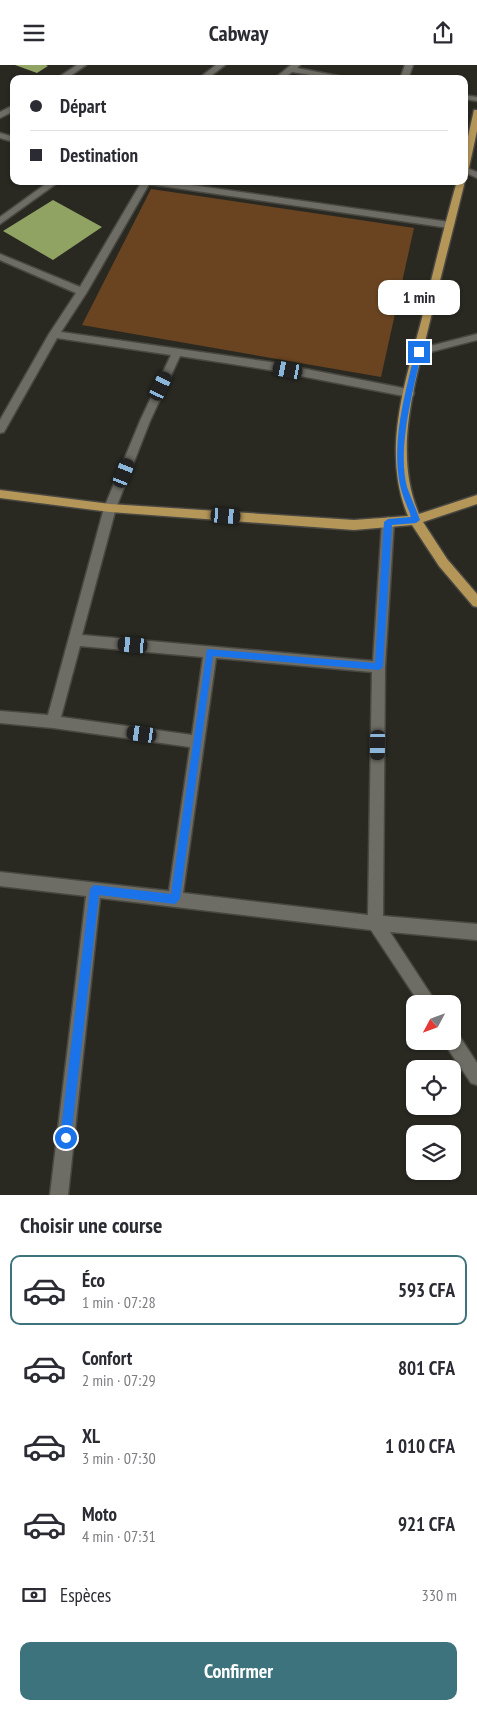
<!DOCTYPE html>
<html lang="fr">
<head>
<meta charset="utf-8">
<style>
  body { margin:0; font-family:"PT Sans Narrow",sans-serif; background:#f2f2f3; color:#2b2b33; height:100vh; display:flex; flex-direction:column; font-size:19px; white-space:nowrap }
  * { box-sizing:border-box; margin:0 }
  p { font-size:16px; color:#7c7c81 }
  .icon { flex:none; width:28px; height:28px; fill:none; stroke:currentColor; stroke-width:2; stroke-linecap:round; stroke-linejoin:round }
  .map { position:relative; height:1130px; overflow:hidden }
  .panel { display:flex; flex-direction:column; background:#fff; flex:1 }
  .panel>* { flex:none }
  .hud { position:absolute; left:10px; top:10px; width:458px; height:110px; border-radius:10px; box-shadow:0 1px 4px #0004; display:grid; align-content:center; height:110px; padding:0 20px; background:#fff }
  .needle { width:32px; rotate:229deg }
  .buttons { position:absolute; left:406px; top:930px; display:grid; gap:10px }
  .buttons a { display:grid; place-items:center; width:55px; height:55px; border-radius:10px; background:#fff; box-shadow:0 1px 4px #0004; font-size:25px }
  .end { position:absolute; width:22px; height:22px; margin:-11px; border:6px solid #1a73e8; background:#fff; box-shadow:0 0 0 2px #fff }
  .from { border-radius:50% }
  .bubble { position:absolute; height:35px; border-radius:10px; background:#fff; box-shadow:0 1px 4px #0004; font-size:16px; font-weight:700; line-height:35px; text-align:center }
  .car { position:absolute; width:15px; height:30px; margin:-15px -8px; border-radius:6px; box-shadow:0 0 4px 1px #0007; background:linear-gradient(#222 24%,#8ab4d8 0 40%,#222 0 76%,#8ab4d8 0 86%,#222 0) }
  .hud b { display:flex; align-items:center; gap:18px; height:48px; font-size:19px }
  .hud b+b { border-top:1px solid #e1e1e2 }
  .hud i { width:12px; height:12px; background:#2b2b33 }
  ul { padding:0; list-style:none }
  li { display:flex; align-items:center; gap:15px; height:70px; margin:0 10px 8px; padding:0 10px; border:2px solid transparent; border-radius:10px }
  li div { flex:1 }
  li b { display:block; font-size:19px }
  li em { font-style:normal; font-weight:700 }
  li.selected { border-color:#3d737c }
  li>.icon { width:45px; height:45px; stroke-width:1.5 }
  h2 { padding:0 20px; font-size:22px; line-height:60px }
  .pay { display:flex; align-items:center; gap:12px; height:55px; padding:0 20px; font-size:19px }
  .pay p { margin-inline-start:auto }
  .button { display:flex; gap:10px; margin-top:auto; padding:10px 20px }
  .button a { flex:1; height:58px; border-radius:10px; background:#3d737c; color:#fff; font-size:20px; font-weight:700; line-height:58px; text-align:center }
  header { display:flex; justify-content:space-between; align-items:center; height:65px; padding:0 20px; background:#fff; font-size:22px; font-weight:700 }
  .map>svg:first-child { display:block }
</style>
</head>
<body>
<header><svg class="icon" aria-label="menu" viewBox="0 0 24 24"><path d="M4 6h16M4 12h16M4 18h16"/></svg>Cabway<svg class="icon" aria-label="share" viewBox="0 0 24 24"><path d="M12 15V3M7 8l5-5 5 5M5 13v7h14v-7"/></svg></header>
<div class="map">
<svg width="477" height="1130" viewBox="0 0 477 1130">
  <rect width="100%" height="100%" fill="#292922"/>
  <path fill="#6a4421" d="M151,124L414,163L381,312L82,260Z"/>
  <path fill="#90a362" d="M15,0H46L48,1L37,8Z
    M53,135L102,162L53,195L3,166Z"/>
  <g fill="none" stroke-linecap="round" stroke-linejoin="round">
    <g stroke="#484741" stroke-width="3">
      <path id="minor" d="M77,0H86L66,14H56Z
        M216,0H225L207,14H198Z
        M291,0H300L297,3L354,14H335L292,7L283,14H274Z
        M405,0H413L408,14H400Z
        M464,30L477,32V36L464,34Z
        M14,40V46L0,53V47Z
        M0,68L14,72V77L0,73Z
        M464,102L477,107V113L464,107Z
        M50,116H60L0,159V152Z
        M139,116H163L449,157L453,160L449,163L149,119L87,227L61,267L270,297L413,325L414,328L413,331L409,332L270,305L180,291L150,356L116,443L82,570L373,596L382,457L388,452L392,454L394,457L385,602L383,851L477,859V875L390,867L437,939H420L371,865L100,833L68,1130H50L86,831L0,821V807L169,826L190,682L53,663L0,658V646L48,650L104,443L140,356L171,290L57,273L4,367L0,368V355L49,269L76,228L0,195V189L80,222L141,118ZM80,581L203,592L192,670L61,652ZM216,593L372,607L368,850L183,828Z
        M477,269V275L419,290L414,287L415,285Z
        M452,967L458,969L477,998V1020L471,1018L446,981L444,976H452Z"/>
    </g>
    <g stroke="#484741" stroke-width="3">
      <path id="major" d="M474,45H477V66L468,107L464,110V89Z
        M464,114L465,116C454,161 442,207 431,252C416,316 392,386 419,449L477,430V439L423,457L447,494L477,529V542L473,541L439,501L412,460L354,465L110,447L0,433V425L110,439L354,455L408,451C381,387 405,318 422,253C433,207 444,162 457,116H464Z"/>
    </g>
    <use href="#minor" fill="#6e6d65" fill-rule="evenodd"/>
    <use href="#major" fill="#b49659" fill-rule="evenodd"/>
  </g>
  <path fill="#1a73e8" d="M419,285L422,287C413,325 397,384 407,422C411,433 416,444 420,455L416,458L392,460L383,602L379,605L213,591L180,834L175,839L99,830L71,1073L70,1077L66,1078L62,1077L60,1073L90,824L94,820L171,829L207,584L375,598L384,457L388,454L411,452C408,442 402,431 400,420C391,377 405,329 415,287Z"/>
</svg>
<div class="buttons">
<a><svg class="needle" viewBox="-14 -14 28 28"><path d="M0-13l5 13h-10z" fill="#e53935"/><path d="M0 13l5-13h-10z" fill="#7c7c81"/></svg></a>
<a><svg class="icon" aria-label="locate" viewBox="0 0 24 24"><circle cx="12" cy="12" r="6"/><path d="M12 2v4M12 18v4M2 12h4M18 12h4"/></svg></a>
<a><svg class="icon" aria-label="layers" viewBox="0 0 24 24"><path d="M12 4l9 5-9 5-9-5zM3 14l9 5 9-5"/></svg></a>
</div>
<i class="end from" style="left:66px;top:1073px"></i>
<i class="end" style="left:419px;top:287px"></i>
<div class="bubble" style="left:378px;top:215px;width:82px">1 min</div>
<i class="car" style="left:288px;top:305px;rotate:281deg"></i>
<i class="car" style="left:161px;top:321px;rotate:25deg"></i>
<i class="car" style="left:124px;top:408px;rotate:22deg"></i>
<i class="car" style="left:226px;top:451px;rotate:94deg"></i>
<i class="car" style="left:133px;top:580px;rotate:275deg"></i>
<i class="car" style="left:142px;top:669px;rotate:278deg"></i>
<i class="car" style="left:378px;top:680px;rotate:181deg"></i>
<div class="hud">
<b><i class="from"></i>Départ</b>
<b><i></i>Destination</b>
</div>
</div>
<section class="panel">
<h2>Choisir une course</h2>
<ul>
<li class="selected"><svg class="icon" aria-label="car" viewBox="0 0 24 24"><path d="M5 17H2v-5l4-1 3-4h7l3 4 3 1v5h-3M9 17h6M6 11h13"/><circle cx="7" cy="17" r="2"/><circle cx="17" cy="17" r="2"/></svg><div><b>Éco</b><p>1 min · 07:28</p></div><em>593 CFA</em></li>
<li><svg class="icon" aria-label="car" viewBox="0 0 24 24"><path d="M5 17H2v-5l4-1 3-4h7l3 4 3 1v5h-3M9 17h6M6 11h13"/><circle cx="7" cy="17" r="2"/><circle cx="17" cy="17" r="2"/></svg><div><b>Confort</b><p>2 min · 07:29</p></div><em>801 CFA</em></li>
<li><svg class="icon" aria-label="car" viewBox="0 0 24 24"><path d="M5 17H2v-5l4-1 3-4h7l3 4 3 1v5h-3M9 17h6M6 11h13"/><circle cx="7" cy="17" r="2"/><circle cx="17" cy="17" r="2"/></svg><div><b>XL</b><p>3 min · 07:30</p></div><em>1 010 CFA</em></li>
<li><svg class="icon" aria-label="car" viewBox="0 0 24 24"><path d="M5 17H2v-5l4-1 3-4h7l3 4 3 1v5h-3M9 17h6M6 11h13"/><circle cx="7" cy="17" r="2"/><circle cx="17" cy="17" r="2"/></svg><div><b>Moto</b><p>4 min · 07:31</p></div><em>921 CFA</em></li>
</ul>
<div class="pay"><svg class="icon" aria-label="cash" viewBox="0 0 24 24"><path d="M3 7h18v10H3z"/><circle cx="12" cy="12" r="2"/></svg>Espèces<p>330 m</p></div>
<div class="button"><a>Confirmer</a></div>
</section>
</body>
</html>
